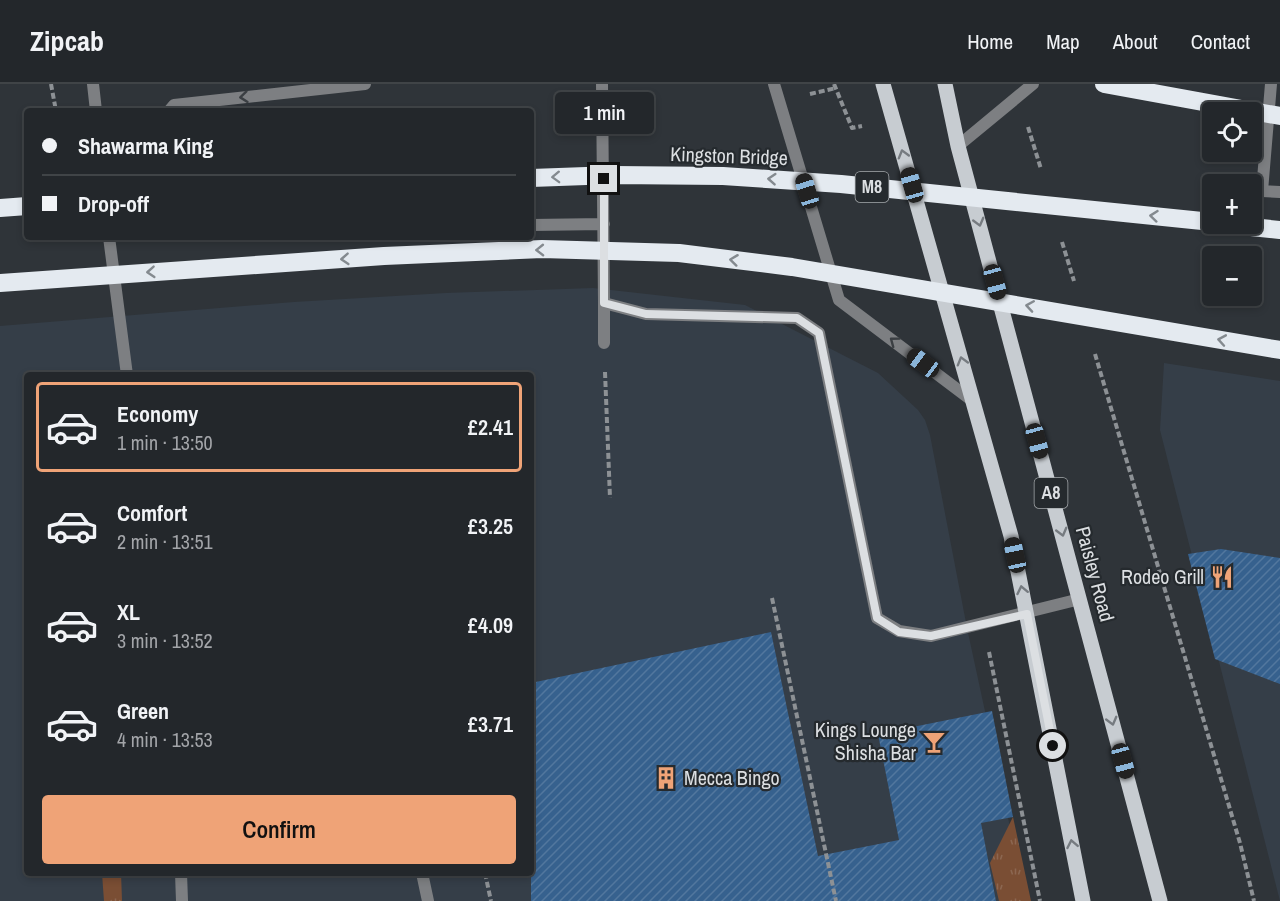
<!DOCTYPE html>
<html lang="en">
<head>
<meta charset="utf-8">
<style>
  body { margin:0; font-family:"Archivo Narrow",sans-serif; background:#2b2f33; color:#f1f3f6; height:100vh; display:flex; flex-direction:column; font-size:22px; white-space:nowrap }
  * { box-sizing:border-box; margin:0 }
  p { font-size:20px; color:#a3a5a9 }
  .icon { flex:none; width:33px; height:33px; fill:none; stroke:currentColor; stroke-width:2; stroke-linecap:round; stroke-linejoin:round }
  .map { position:relative; flex:1; overflow:hidden }
  .details { position:absolute; left:24px; top:288px; width:510px; height:504px; display:flex; flex-direction:column; background:#23272b; border-radius:6px; box-shadow:0 3px 9px #0003,0 0 0 2px #404447 }
  .details>* { flex:none }
  .banner { position:absolute; left:24px; top:24px; width:510px; height:132px; border-radius:6px; box-shadow:0 3px 9px #0003,0 0 0 2px #404447; display:grid; align-content:center; height:132px; padding:0 18px; background:#23272b }
  .fabs { position:absolute; left:1202px; top:18px; display:grid; gap:12px }
  .fabs a { display:grid; place-items:center; width:60px; height:60px; border-radius:6px; background:#23272b; box-shadow:0 3px 9px #0003,0 0 0 2px #404447; font-size:30px }
  .end { position:absolute; width:27px; height:27px; margin:-14px; border:8px solid #dcdfe2; background:#111; box-shadow:0 0 0 3px #111 }
  .from { border-radius:50% }
  .bubble { position:absolute; height:42px; border-radius:6px; background:#23272b; box-shadow:0 3px 9px #0003,0 0 0 2px #404447; font-size:20px; font-weight:600; line-height:42px; text-align:center }
  .car { position:absolute; width:18px; height:36px; margin:-18px -9px; border-radius:8px; box-shadow:0 0 4px 2px #0007; background:linear-gradient(#222 24%,#8ab4d8 0 40%,#222 0 76%,#8ab4d8 0 86%,#222 0) }
  .banner b { display:flex; align-items:center; gap:21px; height:57px; font-size:22px }
  .banner b+b { border-top:2px solid #404447 }
  .banner i { width:15px; height:15px; background:#f1f3f6 }
  ul { padding:10px 0 0; list-style:none }
  li { display:flex; align-items:center; gap:18px; height:90px; margin:0 12px 9px; padding:0 6px; border:3px solid transparent; border-radius:6px }
  li div { flex:1 }
  li b { display:block; font-size:22px }
  li em { font-style:normal; font-weight:600 }
  li.active { border-color:#efa377 }
  li>.icon { width:54px; height:54px; stroke-width:1.5 }
  .cta { display:flex; gap:12px; margin-top:auto; padding:12px 18px }
  .cta a { flex:1; height:69px; border-radius:6px; background:#efa377; color:#111; font-size:24px; font-weight:600; line-height:69px; text-align:center }
  header { display:flex; align-items:center; gap:36px; box-sizing:border-box; height:84px; padding:0 30px; background:#23272b; border-bottom:2px solid #404447 }
  header strong { font-size:28px }
  nav { display:flex; gap:33px; margin-inline-start:auto; font-size:21px }
  .map>svg:first-child { display:block }
</style>
</head>
<body>
<header>
<strong>Zipcab</strong>
<nav><a>Home</a><a>Map</a><a>About</a><a>Contact</a></nav>
</header>
<div class="map">
<svg width="1280" height="817" viewBox="0 0 1280 817">
  <defs>
    <pattern id="grass-tufts" width="24" height="20" patternUnits="userSpaceOnUse" patternTransform="scale(1.5)"><rect width="24" height="20" fill="#7a4e34"/><path d="M3 7l-1-3M5 7V3M7 7l1-3M15 17l-1-3M17 17v-4M19 17l1-3" fill="none" stroke="#8c6751"/></pattern>
    <pattern id="building-hatch" width="6" height="6" patternUnits="userSpaceOnUse" patternTransform="scale(1.5)"><rect width="6" height="6" fill="#36618e"/><path d="M-1 1l2-2M0 6l6-6M5 7l2-2" fill="none" stroke="#52779e"/></pattern>
  </defs>
  <rect width="100%" height="100%" fill="#2f3439"/>
  <path fill="#353e48" fill-rule="evenodd" d="M593,204L745,221L878,289L918,326L925,336L930,351L967,544L1026,817H0V242L294,218L446,209ZM27,291H531V789H27Z
    M1164,279L1280,297V817L1160,346Z"/>
  <path fill="url(#grass-tufts)" d="M1013,733L1031,817H999L990,779Z
    M102,789H121L122,817H104Z"/>
  <path fill="url(#building-hatch)" d="M1221,465L1280,474V600L1215,575L1188,470Z
    M771,548L818,772L899,756L878,650L992,627L1013,733L981,739L996,817H531V599Z"/>
  <g fill="none" stroke-linecap="round" stroke-linejoin="round">
    <path stroke="#8d9195" stroke-width="4" stroke-dasharray="6 3" stroke-linecap="butt" d="M51,0L56,27
      M834,0L852,44L862,42
      M810,10L836,4
      M1028,43L1041,85
      M1062,158L1074,197
      M1095,270L1240,759L1254,817
      M605,288L610,414
      M772,514L836,817
      M989,568L1040,817
      M485,789L491,817"/>
    <path stroke="#7d7f82" stroke-width="12" d="M602,0L604,219L646,230L797,234L819,249L877,534L899,547L931,552L1080,515
      M1271,0L1262,107L1280,108
      M531,141L604,140
      M604,219V259
      M422,789L428,817"/>
    <path stroke="#7d7f82" stroke-width="12" d="M93,0L96,27
      M774,0L839,216L974,318
      M169,27L174,21L365,0
      M109,153L127,291
      M181,789L182,817"/>
    <path stroke="#7d7f82" stroke-width="12" d="M958,62L1033,0"/>
    <path stroke="#c7ccd1" stroke-width="15" d="M883,0L1011,452L1083,817
      M945,0L958,62L1160,817"/>
    <path stroke="#e4eaf0" stroke-width="18" d="M0,124L27,122
      M1222,140L1280,146"/>
    <path stroke="#e4eaf0" stroke-width="18" d="M1104,0L1280,32
      M531,94L614,91L723,92L841,100L1212,138
      M0,199L384,172L542,165L679,169L792,183L1280,266"/>
  </g>
  <defs><path id="oneway-chevron" d="M-2-3.5L2.5 0L-2 3.5" fill="none" stroke-width="1.6" stroke-linecap="round" stroke-linejoin="round" transform="scale(1.5)"/></defs>
  <g stroke="#3b3f43">
    <use href="#oneway-chevron" transform="translate(244 13) rotate(174)"/>
    <use href="#oneway-chevron" transform="translate(894 257) rotate(-143)"/>
  </g>
  <g stroke="#767b80">
    <use href="#oneway-chevron" transform="translate(903 70) rotate(-106)"/>
    <use href="#oneway-chevron" transform="translate(979 138) rotate(75)"/>
    <use href="#oneway-chevron" transform="translate(962 277) rotate(-106)"/>
    <use href="#oneway-chevron" transform="translate(1062 448) rotate(75)"/>
    <use href="#oneway-chevron" transform="translate(1022 506) rotate(-102)"/>
    <use href="#oneway-chevron" transform="translate(1112 637) rotate(75)"/>
    <use href="#oneway-chevron" transform="translate(1072 760) rotate(-101)"/>
  </g>
  <g stroke="#848a8f">
    <use href="#oneway-chevron" transform="translate(556 93) rotate(178)"/>
    <use href="#oneway-chevron" transform="translate(772 95) rotate(-176)"/>
    <use href="#oneway-chevron" transform="translate(1154 132) rotate(-174)"/>
    <use href="#oneway-chevron" transform="translate(540 166) rotate(179)"/>
    <use href="#oneway-chevron" transform="translate(345 175) rotate(176)"/>
    <use href="#oneway-chevron" transform="translate(734 176) rotate(-173)"/>
    <use href="#oneway-chevron" transform="translate(151 188) rotate(176)"/>
    <use href="#oneway-chevron" transform="translate(1030 222) rotate(-171)"/>
    <use href="#oneway-chevron" transform="translate(1222 256) rotate(-170)"/>
  </g>
  <g fill="none" stroke-linecap="round" stroke-linejoin="round">
    <path stroke="#dcdfe2" stroke-width="8" d="M604,95V219L646,230L797,234L819,249L877,534L899,548L931,552L1027,530L1053,662"/>
  </g>
  <defs>
    <g id="restaurant-bare" transform="scale(1.8)"><path d="M-5-6h1v4h1v-4h1v4h1v-4h1v5L-1.5 .5V6h-2V.5L-5-1ZM5-6V6H3V1.5H1.5Q1.5-4 5-6Z" fill="#efa377" stroke="#252a2e" stroke-width="2.5" paint-order="stroke"/></g>
    <g id="bar-bare" transform="scale(1.8)"><path d="M-6-5H6L.8 .8V4.5H3.5V6h-7V4.5H-.8V.8Z" fill="#efa377" stroke="#252a2e" stroke-width="2.5" paint-order="stroke"/></g>
    <g id="building-bare" transform="scale(1.8)"><path d="M-4-6H4V6H1V3H-1V6H-4ZM-2.5-4.3h1.7v1.8h-1.7ZM.8-4.3h1.7v1.8H.8ZM-2.5-1h1.7V.8h-1.7ZM.8-1h1.7V.8H.8Z" fill="#efa377" stroke="#252a2e" stroke-width="2.5" paint-order="stroke"/></g>
  </defs>
  <g fill-rule="evenodd">
    <use href="#restaurant-bare" x="1222" y="493"/>
    <use href="#bar-bare" x="934" y="658"/>
    <use href="#building-bare" x="666" y="694"/>
  </g>
  <g text-anchor="middle" stroke-width="4.5" stroke-linejoin="round" paint-order="stroke">
    <g fill="#252a2e" stroke="#a5a9ac" stroke-width="1.5">
      <rect x="855.5" y="88" width="33" height="30" rx="4.5"/>
      <rect x="1034.5" y="394" width="33" height="30" rx="4.5"/>
    </g>
    <g font-size="18" font-weight="bold" fill="#dcdfe2">
      <text x="872" y="109">M8</text>
      <text x="1051" y="415">A8</text>
    </g>
    <g font-size="20" fill="#dcdfe2" stroke="#252a2e">
      <text transform="translate(729 72) rotate(2)" y="7">Kingston Bridge</text>
      <text transform="translate(1095 490) rotate(75)" y="7">Paisley Road</text>
    </g>
    <g font-size="20" fill="#dcdfe2" stroke="#252a2e" text-anchor="end">
      <text x="1204" y="500">Rodeo Grill</text>
      <text x="916" y="653">Kings Lounge<tspan x="916" dy="23">Shisha Bar</tspan></text>
      <text x="684" y="701" text-anchor="start">Mecca Bingo</text>
    </g>
  </g>
</svg>
<div class="fabs">
<a><svg class="icon" aria-label="locate" viewBox="0 0 24 24"><circle cx="12" cy="12" r="6"/><path d="M12 2v4M12 18v4M2 12h4M18 12h4"/></svg></a>
<a>+</a>
<a>−</a>
</div>
<i class="end from" style="left:1053px;top:662px"></i>
<i class="end" style="left:604px;top:95px"></i>
<div class="bubble" style="left:555px;top:8px;width:99px">1 min</div>
<i class="car" style="left:912px;top:101px;rotate:344deg"></i>
<i class="car" style="left:807px;top:107px;rotate:343deg"></i>
<i class="car" style="left:995px;top:198px;rotate:165deg"></i>
<i class="car" style="left:923px;top:279px;rotate:307deg"></i>
<i class="car" style="left:1037px;top:357px;rotate:165deg"></i>
<i class="car" style="left:1015px;top:471px;rotate:348deg"></i>
<i class="car" style="left:1123px;top:677px;rotate:165deg"></i>
<div class="banner">
<b><i class="from"></i>Shawarma King</b>
<b><i></i>Drop-off</b>
</div>
<section class="details">
<ul>
<li class="active"><svg class="icon" aria-label="car" viewBox="0 0 24 24"><path d="M5 17H2v-5l4-1 3-4h7l3 4 3 1v5h-3M9 17h6M6 11h13"/><circle cx="7" cy="17" r="2"/><circle cx="17" cy="17" r="2"/></svg><div><b>Economy</b><p>1 min · 13:50</p></div><em>£2.41</em></li>
<li><svg class="icon" aria-label="car" viewBox="0 0 24 24"><path d="M5 17H2v-5l4-1 3-4h7l3 4 3 1v5h-3M9 17h6M6 11h13"/><circle cx="7" cy="17" r="2"/><circle cx="17" cy="17" r="2"/></svg><div><b>Comfort</b><p>2 min · 13:51</p></div><em>£3.25</em></li>
<li><svg class="icon" aria-label="car" viewBox="0 0 24 24"><path d="M5 17H2v-5l4-1 3-4h7l3 4 3 1v5h-3M9 17h6M6 11h13"/><circle cx="7" cy="17" r="2"/><circle cx="17" cy="17" r="2"/></svg><div><b>XL</b><p>3 min · 13:52</p></div><em>£4.09</em></li>
<li><svg class="icon" aria-label="car" viewBox="0 0 24 24"><path d="M5 17H2v-5l4-1 3-4h7l3 4 3 1v5h-3M9 17h6M6 11h13"/><circle cx="7" cy="17" r="2"/><circle cx="17" cy="17" r="2"/></svg><div><b>Green</b><p>4 min · 13:53</p></div><em>£3.71</em></li>
</ul>
<div class="cta"><a>Confirm</a></div>
</section>
</div>
</body>
</html>
